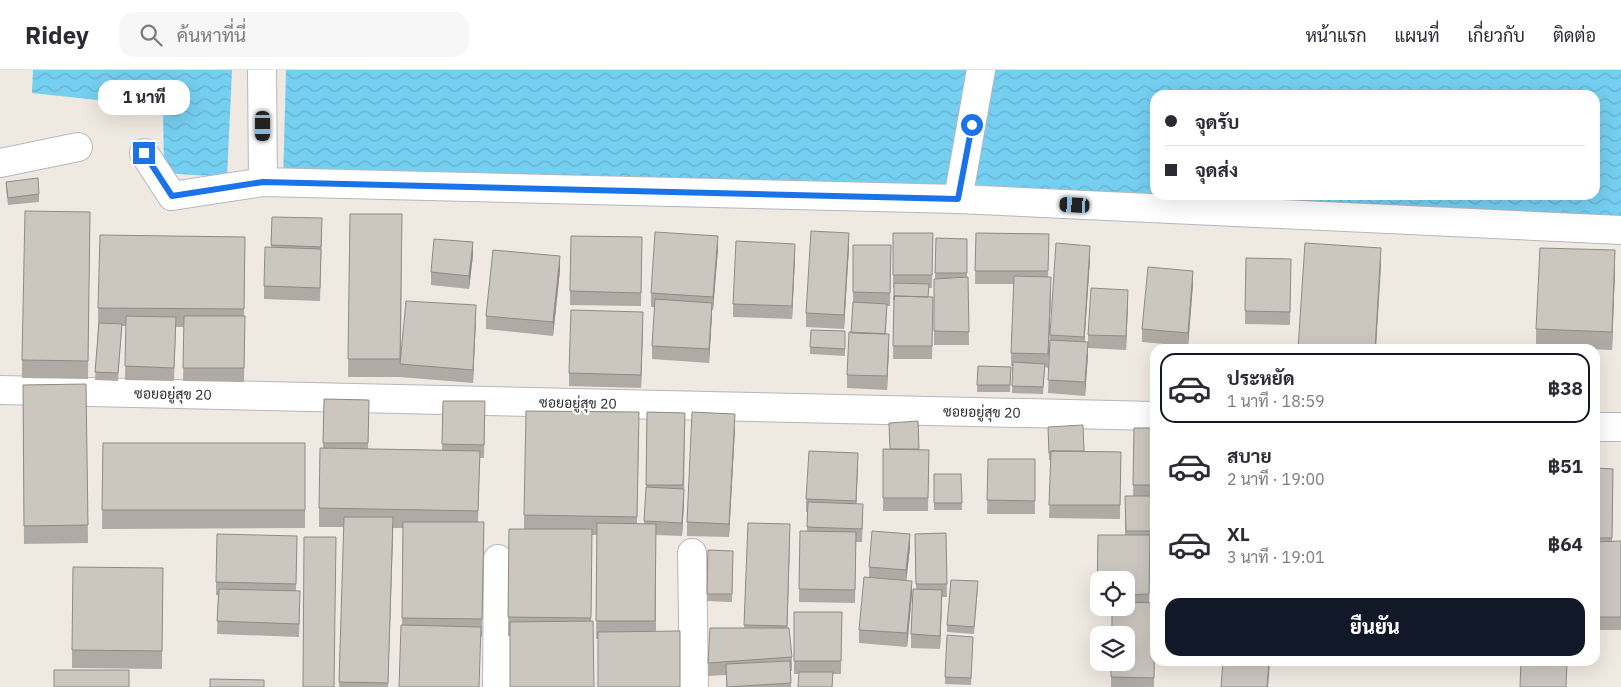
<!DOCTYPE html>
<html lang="th">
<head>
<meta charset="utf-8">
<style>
  body { margin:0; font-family:"IBM Plex Sans",Sarabun,sans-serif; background:#f7f7f7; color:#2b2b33; height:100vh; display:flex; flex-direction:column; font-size:19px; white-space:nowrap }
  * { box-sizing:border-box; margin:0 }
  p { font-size:16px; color:#7c7c81 }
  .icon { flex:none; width:28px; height:28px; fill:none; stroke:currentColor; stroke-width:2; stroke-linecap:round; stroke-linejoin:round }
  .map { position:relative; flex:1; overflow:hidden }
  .sheet { position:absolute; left:1150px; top:274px; width:450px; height:322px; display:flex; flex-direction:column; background:#fff; border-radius:15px; box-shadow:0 5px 20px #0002 }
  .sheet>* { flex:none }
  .hud { position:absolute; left:1150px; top:20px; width:450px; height:110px; border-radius:15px; box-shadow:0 5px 20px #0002; display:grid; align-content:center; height:110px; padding:0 15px; background:#fff }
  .fabs { position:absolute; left:1090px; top:501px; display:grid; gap:10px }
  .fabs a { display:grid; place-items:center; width:45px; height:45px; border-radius:10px; background:#fff; box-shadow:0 5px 20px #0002; font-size:25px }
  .end { position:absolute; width:22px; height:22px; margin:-11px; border:6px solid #1a73e8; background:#fff; box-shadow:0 0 0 2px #fff }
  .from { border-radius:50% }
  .bubble { position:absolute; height:35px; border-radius:15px; background:#fff; box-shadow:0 5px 20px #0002; font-size:16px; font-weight:800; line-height:35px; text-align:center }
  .car { position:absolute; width:15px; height:30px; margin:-15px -8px; border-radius:6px; box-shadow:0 0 4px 1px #0007; background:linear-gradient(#222 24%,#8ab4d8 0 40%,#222 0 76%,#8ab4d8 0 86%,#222 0) }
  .hud b { display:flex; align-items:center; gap:18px; height:48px; font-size:19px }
  .hud b+b { border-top:1px solid #e1e1e2 }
  .hud i { width:12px; height:12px; background:#2b2b33 }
  ul { padding:9px 0 0; list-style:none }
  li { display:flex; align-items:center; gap:15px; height:70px; margin:0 10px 8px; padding:0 5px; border:2px solid transparent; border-radius:15px }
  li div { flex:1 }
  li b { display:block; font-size:19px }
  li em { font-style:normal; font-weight:800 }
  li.active { border-color:#111827 }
  li>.icon { width:45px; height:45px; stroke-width:1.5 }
  .cta { display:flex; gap:10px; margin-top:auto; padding:10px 15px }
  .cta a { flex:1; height:58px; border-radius:15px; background:#111827; color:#fff; font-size:20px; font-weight:800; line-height:58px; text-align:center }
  header { display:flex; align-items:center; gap:30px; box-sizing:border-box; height:70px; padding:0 25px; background:#fff; border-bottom:1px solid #e1e1e2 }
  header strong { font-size:24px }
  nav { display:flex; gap:28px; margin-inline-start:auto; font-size:18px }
  .search { width:350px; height:45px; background:#f7f7f7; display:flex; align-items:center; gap:12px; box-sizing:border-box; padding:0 18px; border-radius:15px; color:#7c7c81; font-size:19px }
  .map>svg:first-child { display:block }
</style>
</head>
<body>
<header>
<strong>Ridey</strong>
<div class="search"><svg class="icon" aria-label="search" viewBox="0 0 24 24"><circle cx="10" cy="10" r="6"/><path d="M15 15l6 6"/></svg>ค้นหาที่นี่</div>
<nav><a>หน้าแรก</a><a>แผนที่</a><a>เกี่ยวกับ</a><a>ติดต่อ</a></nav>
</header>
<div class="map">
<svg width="1621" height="617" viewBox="0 0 1621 617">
  <defs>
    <pattern id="water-waves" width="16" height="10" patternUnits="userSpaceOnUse" patternTransform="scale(1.25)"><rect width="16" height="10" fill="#75cff0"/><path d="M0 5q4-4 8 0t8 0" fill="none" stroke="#66b2ce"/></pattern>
  </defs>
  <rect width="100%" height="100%" fill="#efe9e1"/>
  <path fill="url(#water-waves)" fill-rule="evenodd" d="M33,0H232L227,107L164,103L163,37L32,23Z
    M286,0H1621V147L283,113ZM1155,25H1595V125H1155Z"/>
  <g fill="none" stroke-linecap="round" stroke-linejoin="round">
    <g stroke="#b4b7c1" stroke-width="30">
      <path id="minor" d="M262,0L263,112L958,129L1621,160
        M144,83L172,126L263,112
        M0,93L78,77
        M958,129L981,0
        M0,320L1155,346
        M1595,357H1621
        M692,483L694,617
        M497,617L498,489"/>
    </g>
    <use href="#minor" stroke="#fff" stroke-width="28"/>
  </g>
  <path fill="#afaba4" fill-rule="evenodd" d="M6,112L39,124V132L8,135L6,119Z
    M90,142L88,309L22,308V290Z
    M350,144H402L401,291L476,248L473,313L400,307H348Z
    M272,147L322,162L320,231L264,229V216L271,178Z
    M893,163H933L932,218H929L928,227H933L932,289H893L894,218H893Z
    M976,163L1049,164L1048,207L1051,221L1048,298L1045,297L1043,324L1012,323L1013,296H1011V283L1014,214H975Z
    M245,167L244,246H245L244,312L183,311L184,257H176L174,311L125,310L126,256H122L118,311L95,310L98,256V238Z
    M936,168L967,169V207H968L969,275H934V209H935Z
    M853,175H891L890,236H887L886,264L889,277L887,320L847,318V305L851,263L853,235Z
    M849,177L844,259L806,257V243Z
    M718,179L713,240H712L709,293L652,289V276L655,237H651V223Z
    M642,181L641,236L570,235V221Z
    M473,185L469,219L431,215V202Z
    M795,187L792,249L733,247V234Z
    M1246,188L1291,189L1290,255L1245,254Z
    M1090,189L1084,272L1088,285L1085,326L1048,323L1050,265Z
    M1615,199L1612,280L1536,277V259Z
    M560,200L553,266L486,259V246Z
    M1193,214L1188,276L1142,272V259Z
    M1128,233L1126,280L1088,278V265Z
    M643,256L641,318L569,316V303Z
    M845,261V286L810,284V277Z
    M978,296L1011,297L1010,322H977Z
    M86,314L88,473L24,474L23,315Z
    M324,329L369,330L368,379L442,380L443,331L485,345L484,388H480L478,452H484L482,567L402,555L403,458H393L388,617H339L344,457H319V438L323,378Z
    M647,342L685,343L684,433L682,466L656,465V561L596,569L597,465H592L591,551L508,566L509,459H524V445L639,360L637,454H644L646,424Z
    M918,351L919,380H929L928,441H883V379H890Z
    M1048,357L1084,381L1121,382L1120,449L1049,448L1051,390H1049Z
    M735,358L729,467L687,466V452Z
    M1134,358H1155V475H1150L1149,533H1155L1154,617H1111L1112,538H1097L1098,465H1125V426H1133ZM1099,510H1126V538H1099Z
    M103,373H305V458L102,459Z
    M988,389H1035V444H987Z
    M858,396L856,433L863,447L862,472H856L855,533L799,532L800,461H807V442H806V429Z
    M1595,398L1613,399L1612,471H1621V560H1595Z
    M934,404H961L962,440H934Z
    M748,453L790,467L787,558L792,587V601H791V617H726V605L708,606V593L744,558Z
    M946,463L947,527H942L940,579L911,578V564L916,519L915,464Z
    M297,466L296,521L300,535L299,567L217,564L218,525H216V512Z
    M910,477L906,511L912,524L907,577L859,573V560L869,507V497Z
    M708,480L733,481L732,532L707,531Z
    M163,498L162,599L72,598V580Z
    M978,518L974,564L947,562V555Z
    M794,542H842L841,604H794Z
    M973,567L971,615L945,614V607Z"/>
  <path fill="#8e8b86" d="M849,163V177L844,259V245Z
    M718,166V179L713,240V227Z
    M473,172V185L469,219V206Z
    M795,174V187L792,249V236Z
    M1090,176V189L1084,280V267Z
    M1381,178V196L1376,279H1375Z
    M1615,180V199L1612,280V262Z
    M560,186V200L553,266V252Z
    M1193,201V214L1188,276V263Z
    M1051,207V221L1048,298V284Z
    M1128,220V233L1126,280V266Z
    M712,233V246L709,293V279Z
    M476,235V248L473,313V300Z
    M643,242V256L641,318V305Z
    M889,264V277L887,320V306Z
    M1088,272V285L1085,326V312Z
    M735,344V358L729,467V454Z
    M858,383V396L856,444V431Z
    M684,419V433L682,466V453Z
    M393,447V465L388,617Z
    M790,454V467L787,569V556Z
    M910,464V477L906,513V500Z
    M912,511V524L907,577V563Z
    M942,520V533L940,579V566Z
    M1269,591H1270L1268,617H1267Z"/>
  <path fill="#cbc7bf" stroke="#8e8b86" d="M38,108L39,124L8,128L6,112Z
    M25,141L90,142L88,291L22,290Z
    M350,144H402L400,289H348Z
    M272,147L322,148L321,177L271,175Z
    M811,161L849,163L844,245L806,243Z
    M655,162L718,166L713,227L651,223Z
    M893,163H933L932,205H893Z
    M976,163L1049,164L1048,201H975Z
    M100,165L245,167L244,239L98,238Z
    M571,166L642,167L641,223L570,221Z
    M936,168L967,169V203H935Z
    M434,169L473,172L469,206L431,202Z
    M736,171L795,174L792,236L733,234Z
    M1056,173L1090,176L1084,267L1050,265Z
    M1305,173L1381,178L1375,279H1298Z
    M853,175H891L890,223L853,222Z
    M265,177L321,179L320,218L264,216Z
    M1540,178L1615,180L1612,262L1536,259Z
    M493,180L560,186L553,252L486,246Z
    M1246,188L1291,189L1290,242L1245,241Z
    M1148,197L1193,201L1188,263L1142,259Z
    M1014,206L1051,207L1048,284L1011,283Z
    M968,207L969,262L934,261V209Z
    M894,213L929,214L928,227L894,226V230Z
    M1091,218L1128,220L1126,266L1088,265Z
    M894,226L933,227L932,276H893Z
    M655,229L712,233L709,279L652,276Z
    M406,231L476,235L473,300L400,294Z
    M853,232L887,234L885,264L851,263Z
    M571,240L643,242L641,305L569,303Z
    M126,246L176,247L174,298L125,296Z
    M184,246H245L244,298H183Z
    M99,253L122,254L118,303L95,302Z
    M811,260L845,261V279L810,277Z
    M849,262L889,264L887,306L847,305Z
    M1050,270L1088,272L1085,312L1048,310Z
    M1013,292L1045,294L1043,317L1012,316Z
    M978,296L1011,297L1010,315H977Z
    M86,314L88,455L24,456L23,315Z
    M324,329L369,330L368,373H323Z
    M443,331H485L484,375L442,374Z
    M526,341L639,342L637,447L524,445Z
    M647,342L685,343L683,415H646Z
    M692,342L735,344L729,454L687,452Z
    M918,351L919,379H890L889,353Z
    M1083,355L1084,381H1051V382L1049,383L1048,357Z
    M1134,358H1155V415H1133Z
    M103,373H305V440H102Z
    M320,378L480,381L478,441L319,438Z
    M883,379L929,380L928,428H883Z
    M809,381L858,383L856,431L806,429Z
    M1051,381L1121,382L1120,435H1049Z
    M988,389H1035V431L987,430Z
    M1595,398L1613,399L1612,468H1595Z
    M934,404H961L962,433H934Z
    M646,417L684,419L682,453L644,451Z
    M1125,426H1155V461H1126Z
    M808,432L863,434L862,459L807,457Z
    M344,447H393L388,613L339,612Z
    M403,452H484L482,549L402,548Z
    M597,453L656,454L655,551H596Z
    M748,453L790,454L787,556L744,555Z
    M509,459H592L591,548L508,547Z
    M800,461L856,462L855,520L799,519Z
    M872,461L910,464L906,500L869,497Z
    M946,463L947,514H916L915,464Z
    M217,464L297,466L296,514L216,512Z
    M1098,465H1150L1149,524L1126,525V510H1099V525H1097Z
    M304,467H336L334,617H303Z
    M1621,471V547H1595V472Z
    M708,480L733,481L732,524H707Z
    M73,497L163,498L162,581L72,580Z
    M864,507L912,511L907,563L859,560Z
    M951,510L978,511L974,557L947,555Z
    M219,519L300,521L299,554L217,551Z
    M913,519L942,520L940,566L911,564Z
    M1126,532L1155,533L1154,608L1111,607V592H1126V565H1112V538H1126Z
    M794,542H842L841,591H794Z
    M593,551L594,617H510V552Z
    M401,555L481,557L479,617H399Z
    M710,558H789L792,587L708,593Z
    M680,561V617H598V562Z
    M947,565L973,567L971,608L945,607Z
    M790,591L791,613L727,617L726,594Z
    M1223,591H1269L1267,617H1221Z
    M1521,591H1567L1566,617H1520Z
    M54,600H129V617H54Z
    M799,602H833L832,617H798Z
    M210,609L264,610V617H210Z"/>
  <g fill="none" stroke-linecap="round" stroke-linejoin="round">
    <path stroke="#1a73e8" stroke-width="6" d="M144,83L172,126L263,112L958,129L972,55"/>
  </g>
  <g text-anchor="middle" stroke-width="4.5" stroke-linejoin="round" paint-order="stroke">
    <g font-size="14" fill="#2e2e2e" stroke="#fff">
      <text transform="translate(173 324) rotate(1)" y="5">ซอยอยู่สุข 20</text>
      <text transform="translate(578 333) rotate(1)" y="5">ซอยอยู่สุข 20</text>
      <text transform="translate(982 342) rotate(1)" y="5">ซอยอยู่สุข 20</text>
    </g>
  </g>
</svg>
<div class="fabs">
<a><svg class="icon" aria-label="locate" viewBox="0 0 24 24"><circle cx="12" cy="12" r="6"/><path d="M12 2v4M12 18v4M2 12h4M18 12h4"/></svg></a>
<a><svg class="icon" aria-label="layers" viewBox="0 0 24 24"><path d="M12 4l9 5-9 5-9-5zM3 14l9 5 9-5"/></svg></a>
</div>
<i class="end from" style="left:972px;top:55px"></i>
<i class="end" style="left:144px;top:83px"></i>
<div class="bubble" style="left:98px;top:10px;width:92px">1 นาที</div>
<i class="car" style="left:263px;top:56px;rotate:180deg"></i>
<i class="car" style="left:1075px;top:135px;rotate:273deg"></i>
<div class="hud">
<b><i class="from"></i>จุดรับ</b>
<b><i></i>จุดส่ง</b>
</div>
<section class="sheet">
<ul>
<li class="active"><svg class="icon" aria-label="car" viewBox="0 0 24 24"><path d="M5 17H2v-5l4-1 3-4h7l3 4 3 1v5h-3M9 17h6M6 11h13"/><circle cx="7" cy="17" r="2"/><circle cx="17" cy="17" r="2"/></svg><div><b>ประหยัด</b><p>1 นาที · 18:59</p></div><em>฿38</em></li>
<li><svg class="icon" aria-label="car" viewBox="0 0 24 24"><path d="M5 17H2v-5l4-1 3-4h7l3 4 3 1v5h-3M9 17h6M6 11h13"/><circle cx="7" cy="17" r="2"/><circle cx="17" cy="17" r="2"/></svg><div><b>สบาย</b><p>2 นาที · 19:00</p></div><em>฿51</em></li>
<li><svg class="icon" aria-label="car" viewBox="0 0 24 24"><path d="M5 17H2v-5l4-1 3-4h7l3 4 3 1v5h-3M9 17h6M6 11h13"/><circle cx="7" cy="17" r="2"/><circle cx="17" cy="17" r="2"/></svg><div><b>XL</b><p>3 นาที · 19:01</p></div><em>฿64</em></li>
</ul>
<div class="cta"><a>ยืนยัน</a></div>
</section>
</div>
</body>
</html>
